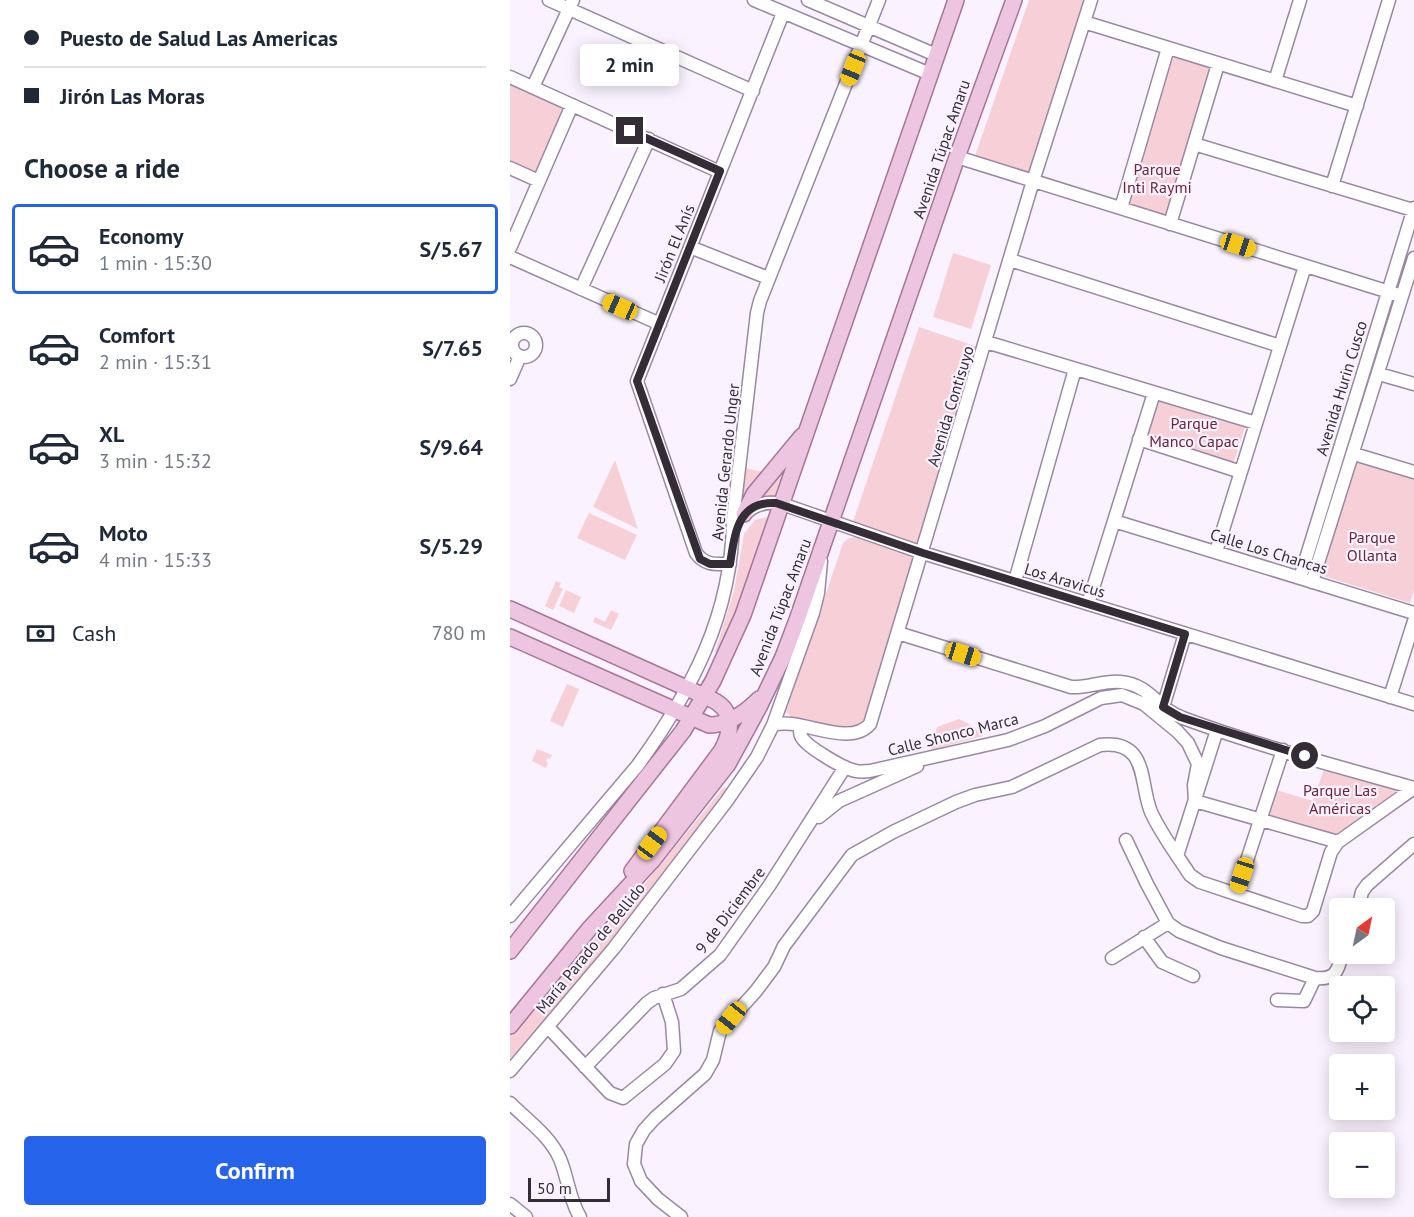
<!DOCTYPE html>
<html lang="en">
<head>
<meta charset="utf-8">
<style>
  body { margin:0; font-family:"PT Sans",sans-serif; background:#f2f2f3; color:#1f2937; height:100vh; display:flex; flex-direction:column; font-size:22px; white-space:nowrap }
  * { box-sizing:border-box; margin:0 }
  p { font-size:20px; color:#747a83 }
  .icon { flex:none; width:33px; height:33px; fill:none; stroke:currentColor; stroke-width:2; stroke-linecap:round; stroke-linejoin:round }
  .map { position:relative; flex:1; overflow:hidden }
  .drawer { display:flex; flex-direction:column; background:#fff; width:510px }
  .drawer>* { flex:none }
  .top-card { display:grid; align-content:center; height:132px; padding:0 24px; background:#fff }
  .needle { width:39px; rotate:33deg }
  .tools { position:absolute; left:819px; top:898px; display:grid; gap:12px }
  .tools a { display:grid; place-items:center; width:66px; height:66px; border-radius:6px; background:#fff; box-shadow:0 3px 15px #0003; font-size:30px }
  .scale { position:absolute; left:18px; bottom:15px; width:82px; box-sizing:border-box; padding-left:6px; border:3px solid #342d38; border-top:0; font-size:16px; line-height:21px; white-space:nowrap; color:#342d38; -webkit-text-stroke:4px #faf2fe; paint-order:stroke }
  .end { position:absolute; width:27px; height:27px; margin:-14px; border:8px solid #342d38; background:#fff; box-shadow:0 0 0 3px #fff }
  .from { border-radius:50% }
  .bubble { position:absolute; height:42px; border-radius:6px; background:#fff; box-shadow:0 3px 15px #0003; font-size:20px; font-weight:700; line-height:42px; text-align:center }
  .car { position:absolute; width:18px; height:36px; margin:-18px -9px; border-radius:8px; box-shadow:0 0 4px 2px #0007; background:linear-gradient(#f5c518 24%,#345 0 40%,#f5c518 0 76%,#345 0 86%,#f5c518 0) }
  .top-card b { display:flex; align-items:center; gap:21px; height:57px; font-size:22px }
  .top-card b+b { border-top:2px solid #e0e1e3 }
  .top-card i { width:15px; height:15px; background:#1f2937 }
  ul { padding:0; list-style:none }
  li { display:flex; align-items:center; gap:18px; height:90px; margin:0 12px 9px; padding:0 12px; border:3px solid transparent; border-radius:6px }
  li div { flex:1 }
  li b { display:block; font-size:22px }
  li em { font-style:normal; font-weight:700 }
  li.selected { border-color:#2563eb }
  li>.icon { width:54px; height:54px; stroke-width:1.5 }
  h2 { padding:0 24px; font-size:27px; line-height:72px }
  .pay { display:flex; align-items:center; gap:15px; height:66px; padding:0 24px; font-size:22px }
  .pay p { margin-inline-start:auto }
  .action { display:flex; gap:12px; margin-top:auto; padding:12px 24px }
  .action a { flex:1; height:69px; border-radius:6px; background:#2563eb; color:#fff; font-size:24px; font-weight:700; line-height:69px; text-align:center }
  main { display:flex; flex:1; min-height:0 }
  .map>svg:first-child { display:block }
</style>
</head>
<body>
<main>
<section class="drawer">
<div class="top-card">
<b><i class="from"></i>Puesto de Salud Las Americas</b>
<b><i></i>Jirón Las Moras</b>
</div>
<h2>Choose a ride</h2>
<ul>
<li class="selected"><svg class="icon" aria-label="car" viewBox="0 0 24 24"><path d="M5 17H2v-5l4-1 3-4h7l3 4 3 1v5h-3M9 17h6M6 11h13"/><circle cx="7" cy="17" r="2"/><circle cx="17" cy="17" r="2"/></svg><div><b>Economy</b><p>1 min · 15:30</p></div><em>S/5.67</em></li>
<li><svg class="icon" aria-label="car" viewBox="0 0 24 24"><path d="M5 17H2v-5l4-1 3-4h7l3 4 3 1v5h-3M9 17h6M6 11h13"/><circle cx="7" cy="17" r="2"/><circle cx="17" cy="17" r="2"/></svg><div><b>Comfort</b><p>2 min · 15:31</p></div><em>S/7.65</em></li>
<li><svg class="icon" aria-label="car" viewBox="0 0 24 24"><path d="M5 17H2v-5l4-1 3-4h7l3 4 3 1v5h-3M9 17h6M6 11h13"/><circle cx="7" cy="17" r="2"/><circle cx="17" cy="17" r="2"/></svg><div><b>XL</b><p>3 min · 15:32</p></div><em>S/9.64</em></li>
<li><svg class="icon" aria-label="car" viewBox="0 0 24 24"><path d="M5 17H2v-5l4-1 3-4h7l3 4 3 1v5h-3M9 17h6M6 11h13"/><circle cx="7" cy="17" r="2"/><circle cx="17" cy="17" r="2"/></svg><div><b>Moto</b><p>4 min · 15:33</p></div><em>S/5.29</em></li>
</ul>
<div class="pay"><svg class="icon" aria-label="cash" viewBox="0 0 24 24"><path d="M3 7h18v10H3z"/><circle cx="12" cy="12" r="2"/></svg>Cash<p>780 m</p></div>
<div class="action"><a>Confirm</a></div>
</section>
<div class="map">
<svg width="904" height="1217" viewBox="0 0 904 1217">
  <rect width="100%" height="100%" fill="#faf2fe"/>
  <path fill="#f7d0d7" d="M519,0H574L521,174L465,156Z
    M662,57L700,68L657,216L619,204Z
    M0,81L57,106L26,175L0,163Z
    M443,253L481,265L461,329L423,317Z
    M409,327L468,347L409,545L343,522Z
    M646,399L735,427L723,465L634,437Z
    M105,460L128,529L83,507Z
    M278,460L264,499L245,501Z
    M844,460L904,479V590L900,603L810,575Z
    M234,468L257,473L228,514Z
    M79,513L127,535L115,560L67,538Z
    M257,517L256,526L223,619L207,654L205,652L224,591L234,534L245,520Z
    M346,537L407,556L356,725C332,729 294,731 276,712L333,543L339,538Z
    M46,581L51,583L49,587L53,589L43,610L35,606Z
    M56,590L71,597L64,613L49,606Z
    M101,610L109,614L101,630L83,622L85,617L95,622Z
    M57,684L69,689L53,727L40,721Z
    M449,719L463,726L473,736L421,750L427,727Z
    M27,749L42,755L40,759L37,758L36,761L38,763L36,768L22,761Z
    M814,769L888,790L823,837L758,818L766,790L803,801Z
    M214,787L219,791L147,888L0,1067V1032L138,880Z"/>
  <g fill="none" stroke-linecap="round" stroke-linejoin="round">
    <g stroke="#9988a2" stroke-width="15">
      <path id="minor" d="M39,0L243,91
        M244,0L420,74
        M298,0L426,55
        M574,22L847,106
        M0,77L210,172
        M765,81L790,0
        M23,87L63,0
        M684,144L903,210
        M447,157L892,296
        M0,168L29,181
        M822,186L879,0
        M611,208L658,48
        M660,224L708,64
        M180,247L258,278
        M0,248L62,105
        M0,257L150,324
        M500,260L770,346
        M71,289L139,139
        M2 345a12 12 0 1 1 24 0a12 12 0 1 1-24 0Z
        M476,342L746,423
        M869,374L904,384
        M0,379L10,356
        M629,439L731,472
        M844,454L904,472
        M235,514C245,504 258,501 272,504L413,553L904,704
        M604,521L904,613
        M706,552L795,266
        M220,564C207,564 195,566 186,553L127,381L273,13
        M790,578L904,208
        M505,581L565,369
        M802,582L904,258
        M578,604L644,393
        M388,633L561,687C578,688 595,680 611,682C641,685 647,709 673,718C748,746 827,766 904,788
        M880,697L904,621
        M653,707L675,634
        M263,725C288,716 339,749 360,724L523,181L581,0
        M291,726C290,731 289,731 291,736C295,746 334,769 346,771C350,772 356,771 360,771L498,740L535,726L591,698L612,695L634,704L668,732L678,743L688,764L684,785L685,801L828,842
        M309,817L329,801L407,766
        M616,840L637,884L658,923L669,931L711,948L805,978C825,980 828,972 832,954
        M667,856L707,730
        M726,894L773,750
        M848,909L852,892L857,885L904,844
        M0,916L128,765C182,690 222,614 223,520L247,313L250,301L369,0
        M634,937L652,962L683,976
        M602,958L658,923
        M767,1000L794,1001L805,978
        M38,1027L100,1093L113,1098L155,1064L164,1051L162,1022L153,994
        M75,1067L137,1003L144,998L171,989L210,955L259,886L335,767
        M0,1071L104,948L216,802L247,757L263,725L303,613L308,593L311,561
        M0,1103C17,1120 40,1136 50,1159C58,1178 59,1199 70,1217
        M0,1204L16,1217
        M171,1217L148,1199L131,1181L124,1164L126,1144L134,1130L145,1118L195,1074L203,1060L210,1031L246,991L264,967L274,946L342,855L383,832L446,802L465,795L502,787L590,745C639,739 629,783 641,812C651,834 667,855 680,875L690,882L792,916H798L803,911L821,852L828,842L904,788"/>
    </g>
    <g stroke="#a57698" stroke-width="18">
      <path id="major" d="M234,514L244,494L292,436
        M0,609L201,699C224,710 223,729 212,750L122,871
        M0,637L199,725C219,725 236,712 249,699
        M0,951L173,731L203,681L233,615L446,0
        M0,1026L80,928L142,861L218,764L249,707L273,657L287,620L447,157L504,0"/>
    </g>
    <use href="#minor" stroke="#fff" stroke-width="12"/>
    <use href="#major" stroke="#eec5e0" stroke-width="15"/>
  </g>
  <g fill="none" stroke-linecap="round" stroke-linejoin="round">
    <path stroke="#342d38" stroke-width="8" d="M120,131L210,171L127,381L190,559L200,564H220C225,534 227,501 266,503L413,553L675,634L653,707L670,717L795,756"/>
  </g>
  <g text-anchor="middle" stroke-width="4.5" stroke-linejoin="round" paint-order="stroke">
    <g font-size="16" fill="#342d38" stroke="#faf2fe">
      <text transform="translate(431 149) rotate(-71)" y="6">Avenida Túpac Amaru</text>
      <text transform="translate(164 243) rotate(-68)" y="6">Jirón El Anís</text>
      <text transform="translate(831 388) rotate(-73)" y="6">Avenida Hurin Cusco</text>
      <text transform="translate(440 406) rotate(-73)" y="6">Avenida Contisuyo</text>
      <text transform="translate(215 462) rotate(-84)" y="6">Avenida Gerardo Unger</text>
      <text transform="translate(759 551) rotate(17)" y="6">Calle Los Chancas</text>
      <text transform="translate(555 580) rotate(17)" y="6">Los Aravicus</text>
      <text transform="translate(270 607) rotate(-69)" y="6">Avenida Túpac Amaru</text>
      <text transform="translate(443 734) rotate(-14)" y="6">Calle Shonco Marca</text>
      <text transform="translate(220 910) rotate(-53)" y="6">9 de Diciembre</text>
      <text transform="translate(80 948) rotate(-51)" y="6">María Parado de Bellido</text>
    </g>
    <g font-size="16" fill="#6a253a" stroke="#faf2fe">
      <text x="647" y="175">Parque<tspan x="647" dy="18">Inti Raymi</tspan></text>
      <text x="684" y="429">Parque<tspan x="684" dy="18">Manco Capac</tspan></text>
      <text x="862" y="543">Parque<tspan x="862" dy="18">Ollanta</tspan></text>
      <text x="830" y="796">Parque Las<tspan x="830" dy="18">Américas</tspan></text>
    </g>
  </g>
</svg>
<div class="tools">
<a><svg class="needle" viewBox="-14 -14 28 28"><path d="M0-13l5 13h-10z" fill="#e53935"/><path d="M0 13l5-13h-10z" fill="#747a83"/></svg></a>
<a><svg class="icon" aria-label="locate" viewBox="0 0 24 24"><circle cx="12" cy="12" r="6"/><path d="M12 2v4M12 18v4M2 12h4M18 12h4"/></svg></a>
<a>+</a>
<a>−</a>
</div>
<div class="scale">50 m</div>
<i class="end from" style="left:795px;top:756px"></i>
<i class="end" style="left:120px;top:131px"></i>
<div class="bubble" style="left:70px;top:44px;width:99px">2 min</div>
<i class="car" style="left:343px;top:68px;rotate:202deg"></i>
<i class="car" style="left:728px;top:245px;rotate:108deg"></i>
<i class="car" style="left:110px;top:307px;rotate:294deg"></i>
<i class="car" style="left:453px;top:654px;rotate:107deg"></i>
<i class="car" style="left:142px;top:843px;rotate:37deg"></i>
<i class="car" style="left:732px;top:875px;rotate:198deg"></i>
<i class="car" style="left:221px;top:1018px;rotate:219deg"></i>
</div>
</main>
</body>
</html>
